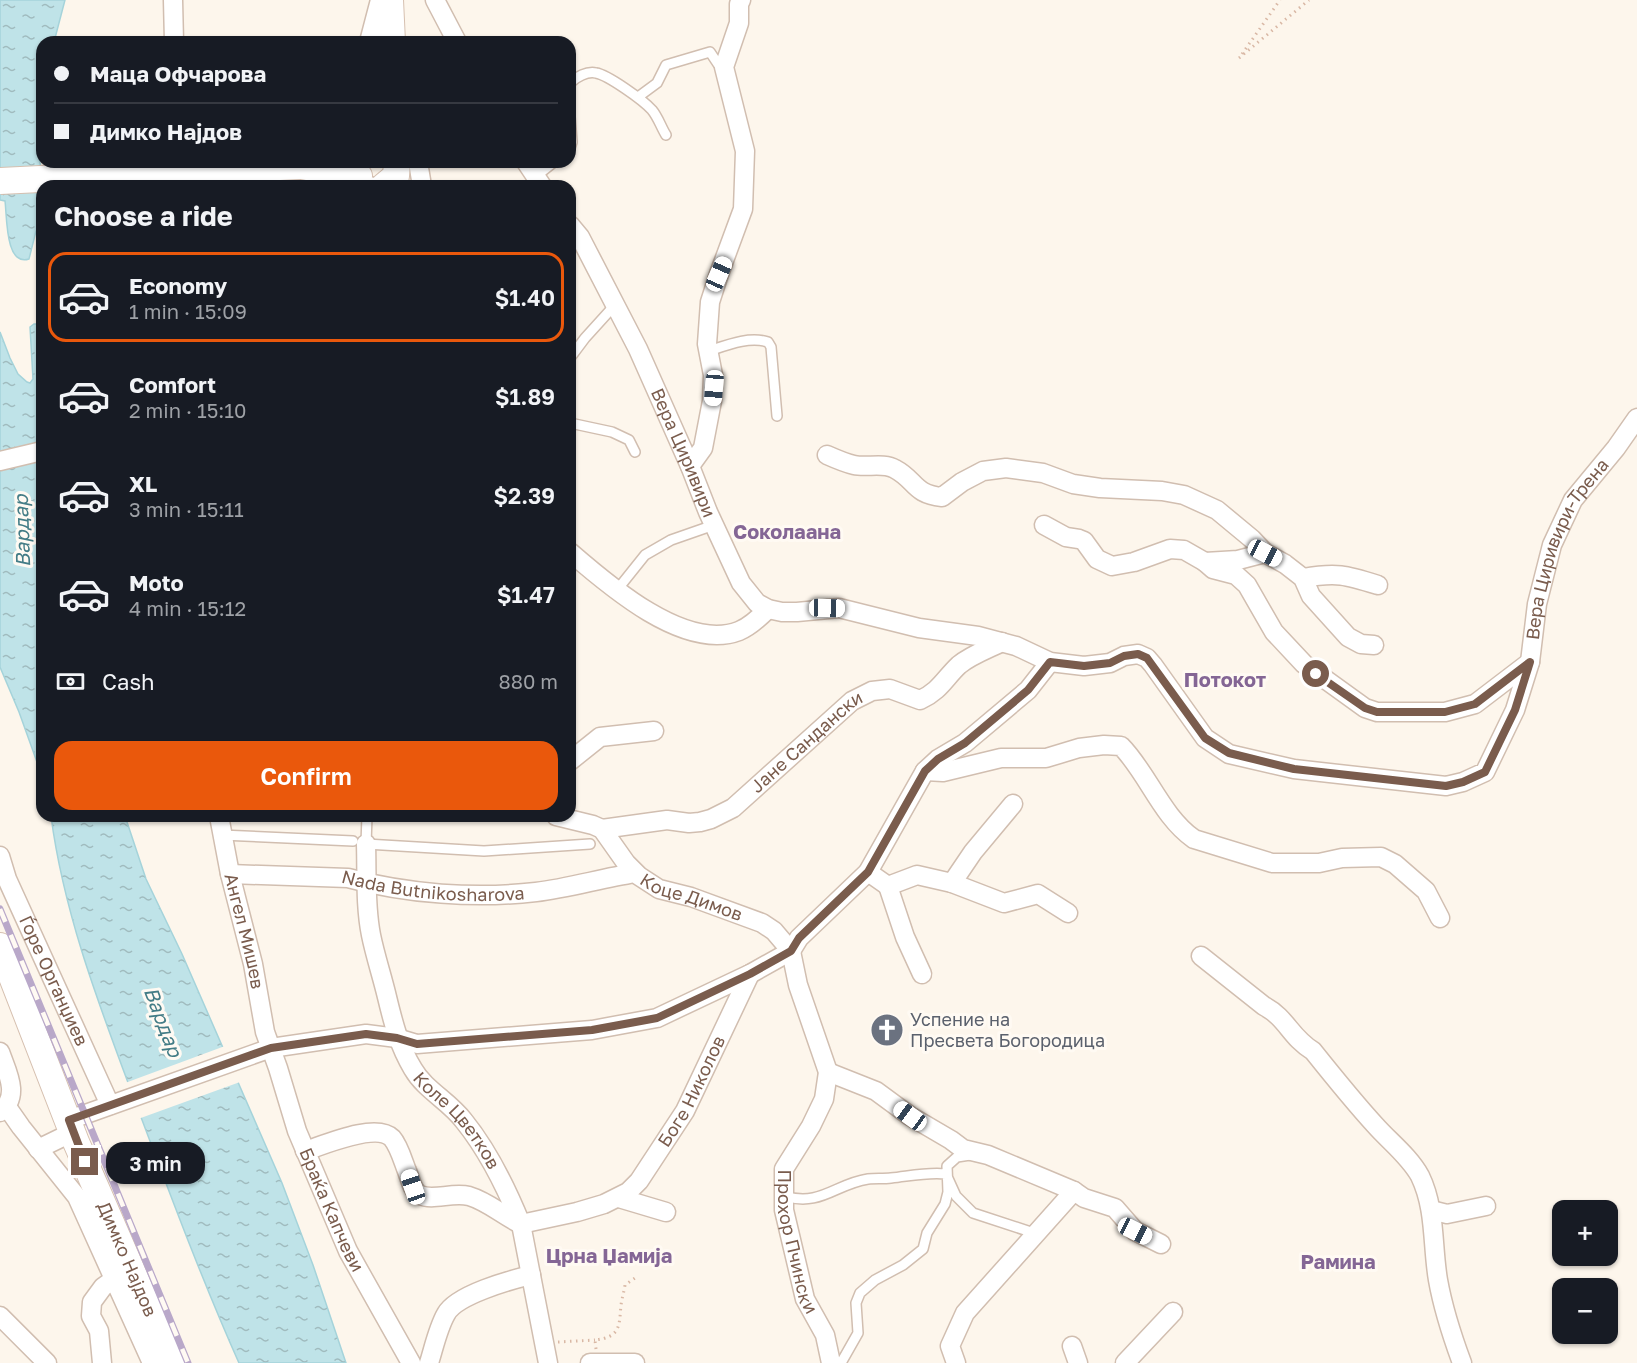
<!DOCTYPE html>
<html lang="en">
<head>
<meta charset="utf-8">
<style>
  body { margin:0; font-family:"Golos Text",sans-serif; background:#242831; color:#f1f3f6; height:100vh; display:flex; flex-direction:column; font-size:22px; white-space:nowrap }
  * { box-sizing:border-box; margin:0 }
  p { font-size:20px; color:#9ea1a6 }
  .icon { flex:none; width:33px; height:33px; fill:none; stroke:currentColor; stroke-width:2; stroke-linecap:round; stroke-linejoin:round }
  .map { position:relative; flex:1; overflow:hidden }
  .panel { position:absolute; left:36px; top:180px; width:540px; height:642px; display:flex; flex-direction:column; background:#171b24; border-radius:18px; box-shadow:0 2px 4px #0004 }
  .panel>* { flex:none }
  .hud { position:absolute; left:36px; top:36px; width:540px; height:132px; border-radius:18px; box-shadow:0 2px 4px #0004; display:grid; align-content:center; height:132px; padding:0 18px; background:#171b24 }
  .buttons { position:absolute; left:1552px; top:1200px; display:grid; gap:12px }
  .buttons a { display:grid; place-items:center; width:66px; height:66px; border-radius:12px; background:#171b24; box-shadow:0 2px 4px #0004; font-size:30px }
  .end { position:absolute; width:27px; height:27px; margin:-14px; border:8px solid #7a5c4d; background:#fff; box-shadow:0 0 0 3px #fff }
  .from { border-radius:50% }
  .bubble { position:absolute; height:42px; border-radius:18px; background:#171b24; box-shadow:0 2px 4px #0004; font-size:20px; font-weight:600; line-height:42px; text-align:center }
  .car { position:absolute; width:18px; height:36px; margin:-18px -9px; border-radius:8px; box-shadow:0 0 4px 2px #0007; background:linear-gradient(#fff 24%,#345 0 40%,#fff 0 76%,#345 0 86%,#fff 0) }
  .hud b { display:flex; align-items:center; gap:21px; height:57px; font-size:22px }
  .hud b+b { border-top:2px solid #363941 }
  .hud i { width:15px; height:15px; background:#f1f3f6 }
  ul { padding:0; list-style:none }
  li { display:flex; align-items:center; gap:18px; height:90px; margin:0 12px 9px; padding:0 6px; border:3px solid transparent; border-radius:18px }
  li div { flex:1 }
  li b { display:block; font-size:22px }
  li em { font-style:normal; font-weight:600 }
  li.current { border-color:#ea580c }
  li>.icon { width:54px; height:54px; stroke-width:1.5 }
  h2 { padding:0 18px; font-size:27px; line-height:72px }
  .pay { display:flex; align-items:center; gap:15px; height:66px; padding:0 18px; font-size:22px }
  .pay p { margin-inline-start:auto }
  .cta { display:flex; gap:12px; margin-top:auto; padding:12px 18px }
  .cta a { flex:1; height:69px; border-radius:18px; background:#ea580c; color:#fff; font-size:24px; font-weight:600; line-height:69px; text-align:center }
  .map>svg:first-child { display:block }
</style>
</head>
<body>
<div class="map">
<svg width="1637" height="1363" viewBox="0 0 1637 1363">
  <defs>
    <pattern id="water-ripples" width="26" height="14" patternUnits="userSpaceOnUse" patternTransform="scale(1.5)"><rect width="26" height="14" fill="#bfe3e8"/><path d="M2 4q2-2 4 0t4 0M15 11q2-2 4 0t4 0" fill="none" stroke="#a0bbbe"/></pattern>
  </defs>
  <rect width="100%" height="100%" fill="#fdf6ec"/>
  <path fill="url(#water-ripples)" stroke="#a5d3da" stroke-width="1.5" d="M0,0H65L54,42H42V98L39,157L44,186H42V229L36,231L29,259C5,267 7,215 5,201L0,200Z
    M34,324H42V776L19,712L0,667V332L10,358L18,374L27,382L30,383L33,379L30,327Z
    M51,816H125L146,879L182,954L282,1183L313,1265L346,1363H239C201,1278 169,1191 136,1104C101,1010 64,916 51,816Z"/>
  <path fill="#fdf6ec" d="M225,1046L240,1082L138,1119L125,1083Z"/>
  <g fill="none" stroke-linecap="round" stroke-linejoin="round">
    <g stroke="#d1beb0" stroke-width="12">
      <path id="lane" d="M570,83C576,77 587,71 596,73C608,75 643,100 652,110C658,117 661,127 666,135
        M638,97L657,83L666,65L710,52L718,64L724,67
        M570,117L572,142L570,148
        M535,177L554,162
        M709,351C727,345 749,336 768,342L771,347L777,416
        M570,358L585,338L614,306
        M570,423L612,432L629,440L635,452
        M617,590L645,555L671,540L714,525
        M367,816L366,844L484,851L590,844
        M221,835L353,841
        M784,1196C821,1207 835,1184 868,1179C875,1178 883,1179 891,1178C910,1176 927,1172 946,1174L956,1196L973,1213L1037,1234
        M841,1363L858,1333L856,1303L860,1293L875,1280L903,1265L923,1249L927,1233L945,1204L948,1192L947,1166L957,1157L970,1155"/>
    </g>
    <g stroke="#d1beb0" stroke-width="21">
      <g id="street">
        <path d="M173,0L174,42"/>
        <path d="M435,0L457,42"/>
        <path d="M369,42L380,0"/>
        <path d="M418,162L422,186"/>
        <path d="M526,162L542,186"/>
        <path d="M369,186H370"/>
        <path id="s1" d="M570,225L580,237L638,349L690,466L708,512L741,583L757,603L768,609L782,612H797L839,608L919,628L978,636L1016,646L1050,662L1084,666L1110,663L1124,656L1138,654L1147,658L1153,665L1205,738L1229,754L1294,769L1446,786L1463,782L1485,772L1515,710L1530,662L1537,604L1552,545L1573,500L1616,448L1637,418"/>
        <path d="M827,455C836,459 845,463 854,465C867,468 883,462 895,469C916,480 913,494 942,497L962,482L983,471L1006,468L1043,473L1073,484L1100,488L1162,491L1184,495L1217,510L1252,539L1265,553L1285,564L1303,578L1311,596L1348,637L1361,644L1374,645"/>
        <path d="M0,461L42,451"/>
        <path d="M690,466L703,448L712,401L713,375L707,344L710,302L719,274L743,209L745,151L724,67L739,23V4L741,0"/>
        <path d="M1044,525L1066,537L1079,539L1084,541L1097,559L1112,566L1134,562L1170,549L1184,550L1205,562"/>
        <path d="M570,552C608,585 685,652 739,631C749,627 760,617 768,609"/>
        <path d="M1265,553L1238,560L1205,562L1213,569L1236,575L1247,585L1274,632L1304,664L1365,708L1377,712H1445L1475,704L1530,662"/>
        <path d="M1303,578C1337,572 1346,575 1378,585"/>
        <path d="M570,761L600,737L654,731"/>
        <path d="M925,771L943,772L1001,758H1046L1079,748L1104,745L1121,746C1147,772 1162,817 1194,839L1272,863H1319L1342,858L1381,857L1395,864L1426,891L1440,918"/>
        <path id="s2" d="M219,816L230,874L253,964L265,1032L278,1068L297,1131L348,1251L411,1363"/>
        <path id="s3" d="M556,816L593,825L602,829L626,863L639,876L659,889L691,897L762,923L774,931L791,951L798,985L828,1072L824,1099L811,1126L784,1169V1210L805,1299L825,1335L831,1363"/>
        <path id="s4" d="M602,829L667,820L689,823L700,822L711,819L733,808L852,701L872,691L890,689L920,700C940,691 945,678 959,665C971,655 988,649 1002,642"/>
        <path id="s5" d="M366,844C367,874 365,905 371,935C375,955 382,976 387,997C393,1022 399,1046 413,1069C425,1090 449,1101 464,1121C489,1152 506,1187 521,1224L548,1363"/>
        <path id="s6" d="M0,856L7,879L110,1105"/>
        <path d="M868,872L888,886L917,875L952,883L1004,903L1038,894L1068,913"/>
        <path id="s7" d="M230,874L348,878C407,894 475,899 536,892C569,888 602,878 635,873"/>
        <path d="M952,883L973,852L1013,804"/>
        <path d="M888,886L905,937L922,974"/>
        <path d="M1201,956L1264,1006C1287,1018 1290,1037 1313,1051C1333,1076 1353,1101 1375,1125C1390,1142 1409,1156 1420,1176C1436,1209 1432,1245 1438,1280C1443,1308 1452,1336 1462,1363"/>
        <path d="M0,1052C7,1072 21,1096 0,1112"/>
        <path d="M828,1072L876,1091L910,1116L951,1140L963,1149L988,1155L1074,1191L1084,1198L1115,1208L1135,1231L1161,1244"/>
        <path d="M7,1107L21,1127L77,1197L152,1363"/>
        <path d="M69,1120L271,1048L366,1034L397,1038L417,1044L592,1030L657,1018L750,974L791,951L799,938L868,872L925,771L938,759L965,743L1028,690L1050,662"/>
        <path d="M38,1149L73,1132"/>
        <path id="s8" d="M305,1151C324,1145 376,1122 392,1138C399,1146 403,1161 407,1171C410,1178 412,1191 420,1195C433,1201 452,1192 469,1196C489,1202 503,1216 521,1224L577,1212L604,1204L628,1192L639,1181L685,1111L750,974"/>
        <path d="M619,1198L666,1212"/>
        <path d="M1431,1210L1447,1214L1486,1206"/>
        <path d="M0,1316L47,1363"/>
        <path d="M1072,1346L1078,1363"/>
        <path d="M102,1363L99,1331L91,1316L92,1302L103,1287L124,1272"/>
        <path d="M429,1363C434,1347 438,1328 446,1314C456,1295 510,1280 531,1275"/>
        <path d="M590,1363H635"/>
        <path d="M956,1363L950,1346L965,1313L1074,1191"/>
        <path d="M1125,1363L1173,1312"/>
      </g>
    </g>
    <g stroke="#d6c0b0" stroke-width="28">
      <g id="secondary">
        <path d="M390,0L392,42"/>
        <path d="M301,166L359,176"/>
        <path d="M384,186L396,176L397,162"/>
        <path id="s9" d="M0,946L76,1142L172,1363"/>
      </g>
    </g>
    <path stroke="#d9b8a5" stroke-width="3" stroke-dasharray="1.5 4.5" stroke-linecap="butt" d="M1242,54L1280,0
      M1239,58L1309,0
      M558,1342L595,1340
      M596,1349L595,1340C621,1337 619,1326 621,1305C622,1298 624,1292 625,1285L635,1278"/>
    <use href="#lane" stroke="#fff" stroke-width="9"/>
    <use href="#street" stroke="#fff" stroke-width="18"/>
    <use href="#secondary" stroke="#fff" stroke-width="26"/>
    <g stroke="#b9a8c9" stroke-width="7">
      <path id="rail" d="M0,909L188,1363"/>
    </g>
    <use href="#rail" stroke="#fffaf3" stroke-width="4.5" stroke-dasharray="14" stroke-linecap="butt"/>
    <g stroke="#d6c0b0" stroke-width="28" stroke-linecap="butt">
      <path id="secondary-bridge" d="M0,181L300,166"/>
    </g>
    <use href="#secondary-bridge" stroke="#fff" stroke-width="26"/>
  </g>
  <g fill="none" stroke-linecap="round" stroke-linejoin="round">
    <path stroke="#7a5c4d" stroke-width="8" d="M85,1162L69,1120L271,1048L366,1034L397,1038L417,1044L592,1030L657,1018L750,974L791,951L799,938L868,872L925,771L938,759L965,743L1028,690L1050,662L1084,666L1110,663L1124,656L1138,654L1147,658L1205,738L1229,753L1294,769L1446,786L1463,782L1485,772L1515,710L1530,662L1475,704L1445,712H1377L1365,708L1316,674"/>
  </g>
  <defs>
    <g id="church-disc" transform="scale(1.725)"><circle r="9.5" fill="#6b7280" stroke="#fffaf3"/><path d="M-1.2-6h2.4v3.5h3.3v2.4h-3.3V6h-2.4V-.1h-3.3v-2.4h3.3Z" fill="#fff"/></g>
  </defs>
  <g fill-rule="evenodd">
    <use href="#church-disc" x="887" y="1030"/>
  </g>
  <g text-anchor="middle" stroke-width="6" stroke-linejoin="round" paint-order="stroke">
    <g font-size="18" fill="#7a5c4d" stroke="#fffaf3">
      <text dy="6" stroke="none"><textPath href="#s1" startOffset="255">Вера Циривири</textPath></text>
      <text dy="6" stroke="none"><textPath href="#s1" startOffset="1455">Вера Циривири-Трена</textPath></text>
      <text dy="6" stroke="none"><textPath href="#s4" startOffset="234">Јане Сандански</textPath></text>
      <text dy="6" stroke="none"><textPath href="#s7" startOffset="204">Nada Butnikosharova</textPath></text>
      <text dy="6" stroke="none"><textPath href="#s3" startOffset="165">Коце Димов</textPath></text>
      <text dy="6" stroke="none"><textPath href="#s2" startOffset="118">Ангел Мишев</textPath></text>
      <text dy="6" stroke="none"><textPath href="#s6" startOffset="136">Ѓоре Органџиев</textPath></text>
      <text dy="6" stroke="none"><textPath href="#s8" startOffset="496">Боге Николов</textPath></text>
      <text dy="6" stroke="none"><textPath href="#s5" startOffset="300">Коле Цветков</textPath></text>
      <text dy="6" stroke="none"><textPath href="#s2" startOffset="411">Браќа Капчеви</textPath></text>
      <text dy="6" stroke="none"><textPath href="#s3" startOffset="590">Прохор Пчински</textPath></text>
      <text dy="6" stroke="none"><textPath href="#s9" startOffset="338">Димко Најдов</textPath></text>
    </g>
    <g font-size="18" fill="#5b616d" stroke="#fffaf3" text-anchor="start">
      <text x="910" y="1026">Успение на<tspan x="910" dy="21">Пресвета Богородица</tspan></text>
    </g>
    <g font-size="20" font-style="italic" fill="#437c86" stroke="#fffaf3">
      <text transform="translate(22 531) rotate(-92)" y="7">Вардар</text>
      <text transform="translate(163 1022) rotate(69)" y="7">Вардар</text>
    </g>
    <g font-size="20" font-weight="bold" fill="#846695" stroke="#fffaf3">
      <text x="787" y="539">Соколаана</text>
      <text x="1225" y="687">Потокот</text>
      <text x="609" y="1263">Црна Џамија</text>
      <text x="1338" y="1269">Рамина</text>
    </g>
  </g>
</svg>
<div class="buttons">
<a>+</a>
<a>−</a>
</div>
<i class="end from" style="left:1316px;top:674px"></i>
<i class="end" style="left:85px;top:1162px"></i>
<div class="bubble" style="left:106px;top:1142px;width:99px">3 min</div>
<i class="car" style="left:719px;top:274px;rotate:24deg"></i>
<i class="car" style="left:714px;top:388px;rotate:185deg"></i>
<i class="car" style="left:1265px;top:553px;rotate:118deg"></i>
<i class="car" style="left:827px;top:608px;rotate:91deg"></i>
<i class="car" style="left:910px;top:1116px;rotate:306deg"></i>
<i class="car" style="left:413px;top:1187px;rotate:341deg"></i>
<i class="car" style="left:1135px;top:1231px;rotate:117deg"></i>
<div class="hud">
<b><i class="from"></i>Маца Офчарова</b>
<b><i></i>Димко Најдов</b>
</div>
<section class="panel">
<h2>Choose a ride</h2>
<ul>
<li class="current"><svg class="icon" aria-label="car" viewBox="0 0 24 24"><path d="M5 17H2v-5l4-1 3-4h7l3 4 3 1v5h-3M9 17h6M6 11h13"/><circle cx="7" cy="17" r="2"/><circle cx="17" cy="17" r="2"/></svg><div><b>Economy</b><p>1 min · 15:09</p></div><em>$1.40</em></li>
<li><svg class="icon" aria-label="car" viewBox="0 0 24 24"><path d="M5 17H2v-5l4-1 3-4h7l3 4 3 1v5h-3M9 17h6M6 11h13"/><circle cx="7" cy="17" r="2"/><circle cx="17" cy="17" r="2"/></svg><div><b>Comfort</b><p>2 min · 15:10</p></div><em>$1.89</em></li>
<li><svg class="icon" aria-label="car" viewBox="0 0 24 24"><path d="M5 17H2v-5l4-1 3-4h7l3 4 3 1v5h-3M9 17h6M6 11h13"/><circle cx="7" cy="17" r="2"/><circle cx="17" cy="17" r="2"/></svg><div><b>XL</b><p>3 min · 15:11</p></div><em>$2.39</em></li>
<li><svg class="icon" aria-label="car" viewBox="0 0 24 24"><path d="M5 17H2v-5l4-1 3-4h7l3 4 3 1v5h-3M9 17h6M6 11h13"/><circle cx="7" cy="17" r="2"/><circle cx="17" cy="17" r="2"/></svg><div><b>Moto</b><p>4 min · 15:12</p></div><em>$1.47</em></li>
</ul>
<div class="pay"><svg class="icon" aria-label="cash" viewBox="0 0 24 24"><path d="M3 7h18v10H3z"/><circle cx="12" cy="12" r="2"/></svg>Cash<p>880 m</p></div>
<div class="cta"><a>Confirm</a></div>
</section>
</div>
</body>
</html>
